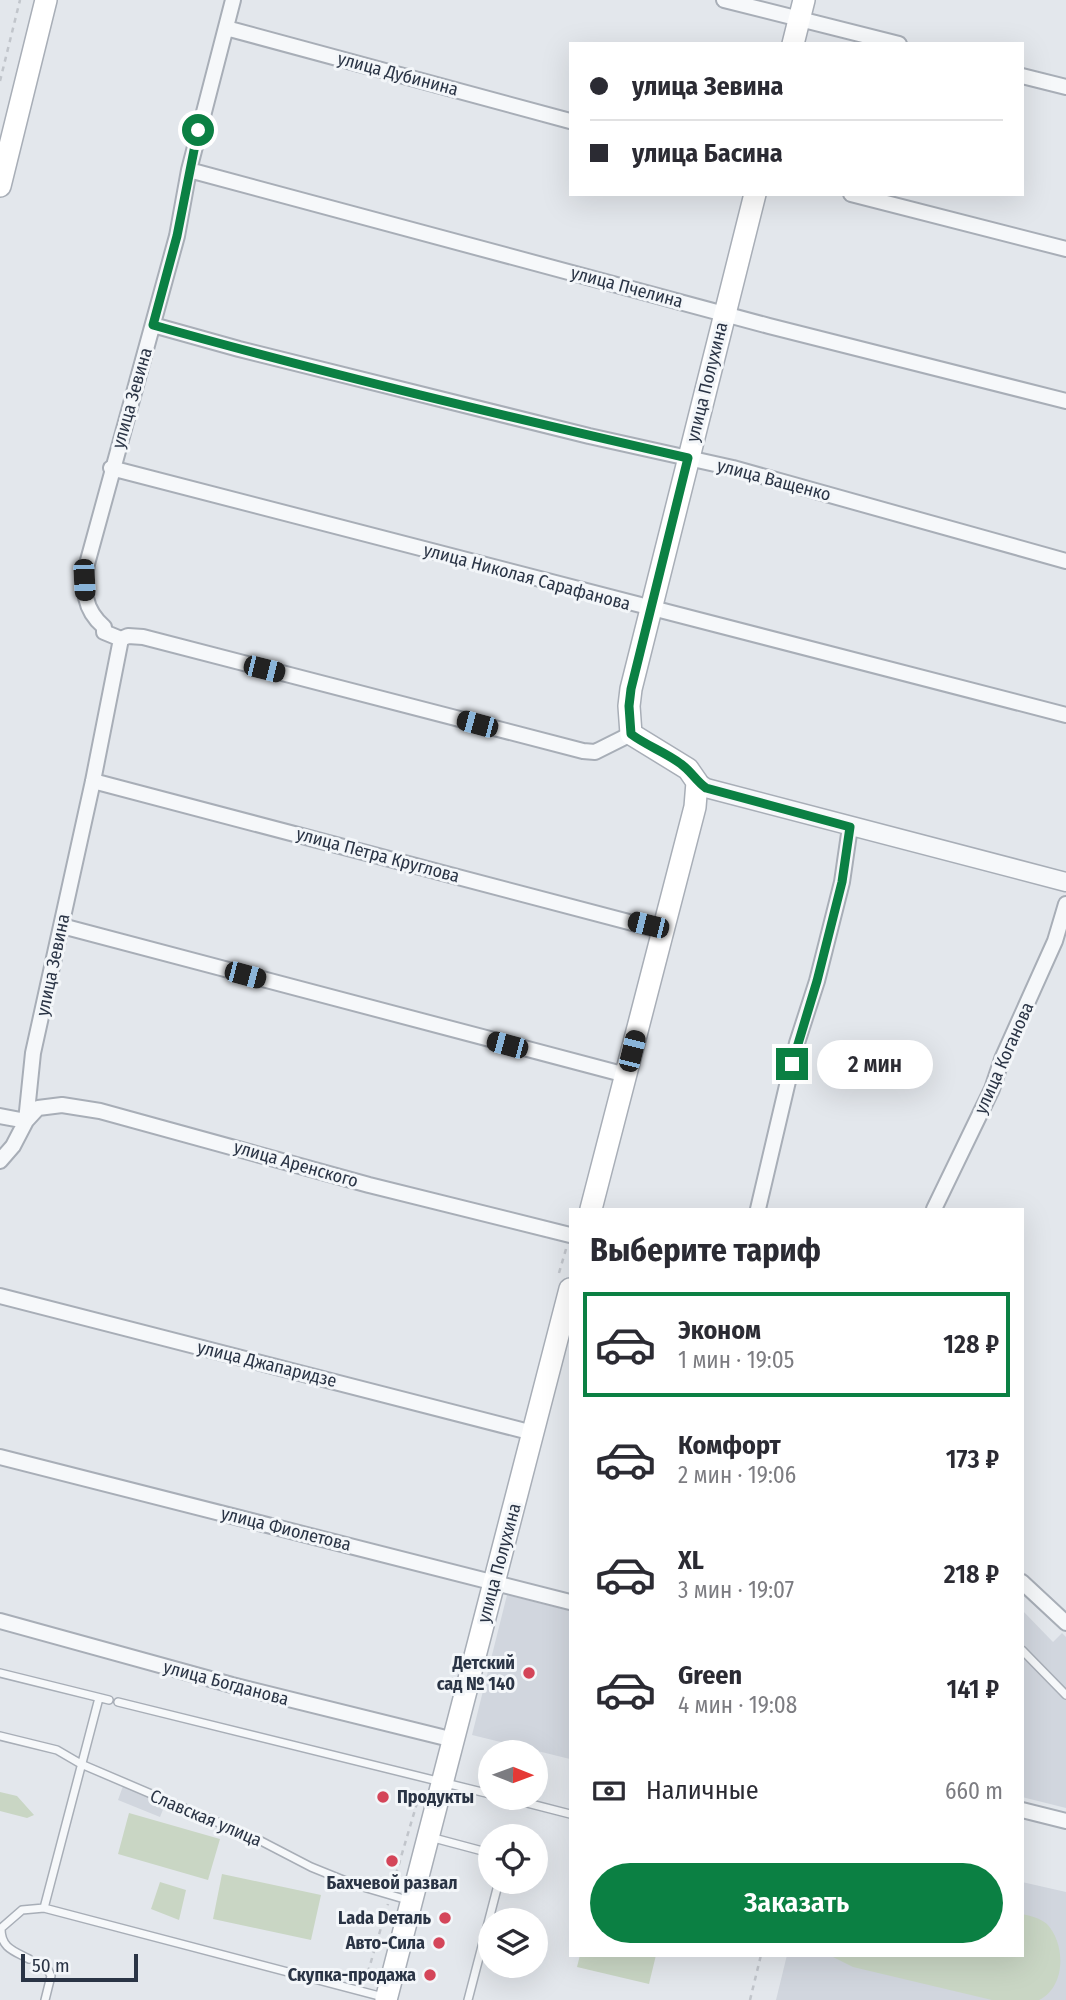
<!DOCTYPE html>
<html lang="ru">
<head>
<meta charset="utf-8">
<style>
  body { margin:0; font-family:"Fira Sans Condensed",sans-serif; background:#f7f7f7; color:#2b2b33; height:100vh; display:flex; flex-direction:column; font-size:26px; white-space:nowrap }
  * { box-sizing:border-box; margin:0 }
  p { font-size:23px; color:#7c7c81 }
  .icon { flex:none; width:38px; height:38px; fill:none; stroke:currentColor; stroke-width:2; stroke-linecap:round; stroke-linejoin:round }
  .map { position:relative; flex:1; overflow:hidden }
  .details { position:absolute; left:569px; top:1208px; width:455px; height:749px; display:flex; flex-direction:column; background:#fff; border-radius:0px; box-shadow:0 7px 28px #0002 }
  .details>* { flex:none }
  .hud { position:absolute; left:569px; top:42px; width:455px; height:154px; border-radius:0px; box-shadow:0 7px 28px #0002; display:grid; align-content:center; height:154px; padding:0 21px; background:#fff }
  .needle { width:46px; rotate:91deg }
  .tools { position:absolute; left:478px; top:1740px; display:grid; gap:14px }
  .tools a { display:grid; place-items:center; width:70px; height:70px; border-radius:50%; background:#fff; box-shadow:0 7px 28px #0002; font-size:35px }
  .scale { position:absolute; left:21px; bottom:18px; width:117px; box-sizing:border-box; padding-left:7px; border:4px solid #2a3445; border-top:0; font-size:19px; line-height:24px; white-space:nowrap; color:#2a3445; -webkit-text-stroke:5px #f3f6f9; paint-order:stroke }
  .end { position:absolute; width:32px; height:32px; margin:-16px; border:9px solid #0b8043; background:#fff; box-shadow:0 0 0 4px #fff }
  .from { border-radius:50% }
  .bubble { position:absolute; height:49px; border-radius:24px; background:#fff; box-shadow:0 7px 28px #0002; font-size:23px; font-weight:600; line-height:49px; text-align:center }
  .car { position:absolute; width:21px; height:42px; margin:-21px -10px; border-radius:9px; box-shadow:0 0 5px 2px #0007; background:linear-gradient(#222 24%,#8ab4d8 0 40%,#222 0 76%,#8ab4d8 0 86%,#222 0) }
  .hud b { display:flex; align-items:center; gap:24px; height:66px; font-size:26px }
  .hud b+b { border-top:2px solid #e1e1e2 }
  .hud i { width:18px; height:18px; background:#2b2b33 }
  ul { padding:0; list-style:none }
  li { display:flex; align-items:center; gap:21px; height:105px; margin:0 14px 10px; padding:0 7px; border:4px solid transparent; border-radius:0px }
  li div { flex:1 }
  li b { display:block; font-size:26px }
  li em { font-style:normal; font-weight:600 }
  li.active { border-color:#0b8043 }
  li>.icon { width:63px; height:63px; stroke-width:1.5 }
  h2 { padding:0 21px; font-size:32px; line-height:84px }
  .pay { display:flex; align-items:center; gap:18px; height:77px; padding:0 21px; font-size:26px }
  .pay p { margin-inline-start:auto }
  .primary-button { display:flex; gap:14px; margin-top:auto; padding:14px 21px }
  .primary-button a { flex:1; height:80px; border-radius:42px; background:#0b8043; color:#fff; font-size:28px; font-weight:600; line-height:80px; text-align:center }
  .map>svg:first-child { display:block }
</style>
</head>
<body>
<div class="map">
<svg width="1066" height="2000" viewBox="0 0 1066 2000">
  <rect width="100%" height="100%" fill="#e3e7ec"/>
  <path fill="#d1d6de" d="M507,1595L570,1611V1759L472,1735Z
    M1022,1610L1053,1642L1062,1633L1066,1637V1808L1022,1797Z
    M123,1786L166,1802L160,1817L118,1800Z
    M1022,1882L1066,1892V2000H776L787,1955H1022Z"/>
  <path fill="#c9d6c4" d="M0,1792L17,1796L34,1815L27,1818L0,1811Z
    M129,1813L220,1839L208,1880L118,1854Z
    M222,1874L321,1895L311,1940L213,1919Z
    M160,1882L186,1890L179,1920L151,1909Z
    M1022,1914C1031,1916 1040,1918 1047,1924C1066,1944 1066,1987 1039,2000H992L853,1967L829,1955H1022Z
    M580,1955H656L649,1984L577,1967Z"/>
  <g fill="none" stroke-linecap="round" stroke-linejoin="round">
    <g stroke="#a8aeb7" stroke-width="10">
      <path id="service" d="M1022,1650L1066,1695
        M0,1673L109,1700
        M118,1702L490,1794
        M0,1736L57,1750L81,1764L259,1840L311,1867L353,1884L411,1901
        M504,1797L570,1814
        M430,1837L490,1853
        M44,1908L99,1698
        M0,1929L22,1910L44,1908L383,1997
        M1,1929C1,1948 14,1951 29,1959
        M45,1964L51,1976L45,2000
        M468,2000L499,1881"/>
    </g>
    <g stroke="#a8aeb7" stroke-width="18">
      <path id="minor" d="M233,0L189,170L177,236L87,564C83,589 83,609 104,627V632L121,639L128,636L143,637L583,751L595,752L631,734
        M724,0L899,44
        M226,28L570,121
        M1022,76L1066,87
        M189,170L769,326L1066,401
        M851,194L1066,249
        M153,325L239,349L589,436L733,468L1066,561
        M111,468L1066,715
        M93,781L663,931
        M62,926L626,1075
        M0,1116L26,1121L38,1108L62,1105L100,1111L369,1185L570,1235
        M0,1161L13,1146L26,1121L33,1053L93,781L121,639
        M758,1209L797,1043L817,981L842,882L850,827
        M934,1209L992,1089L1002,1059L1055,941L1066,904
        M0,1296L533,1433
        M0,1457L570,1602
        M1022,1582L1066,1623
        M0,1621L232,1685L454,1740
        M1022,1810L1066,1821"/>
    </g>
    <g stroke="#a8aeb7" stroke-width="21">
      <path id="tertiary" d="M697,782L706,788L1066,882"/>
    </g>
    <g stroke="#a8aeb7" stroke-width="24">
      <path id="secondary" d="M793,44L804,0
        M0,186L46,0
        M591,1209L695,807L697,782L688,769L631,734L629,706L631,689L755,194
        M386,2000L570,1289"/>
    </g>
    <path stroke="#c1c5cb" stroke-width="2.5" stroke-dasharray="5 5" stroke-linecap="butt" d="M0,81L20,0
      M559,1273L566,1249
      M393,1884L417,1803
      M365,1982L388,1904
      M750,2000L761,1955"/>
    <use href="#service" stroke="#f6f8fa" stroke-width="7"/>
    <use href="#minor" stroke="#f6f8fa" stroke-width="14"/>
    <use href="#tertiary" stroke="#f6f8fa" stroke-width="18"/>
    <use href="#secondary" stroke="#fff" stroke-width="21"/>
  </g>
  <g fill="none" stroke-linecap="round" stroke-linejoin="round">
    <path stroke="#0b8043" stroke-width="9" d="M198,130L177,236L153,325C330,375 509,417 688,458L631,689L629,706L631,734C647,746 665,752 681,764C691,771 696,781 706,788L850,827L842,882L817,981L792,1064"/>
  </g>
  <g fill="#d44559" stroke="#f3f6f9" stroke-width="2.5">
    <circle cx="529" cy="1673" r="7"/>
    <circle cx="383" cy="1797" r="7"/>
    <circle cx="392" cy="1861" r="7"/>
    <circle cx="445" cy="1918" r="7"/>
    <circle cx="439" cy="1943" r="7"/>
    <circle cx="430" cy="1975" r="7"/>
  </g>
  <g text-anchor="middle" stroke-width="6" stroke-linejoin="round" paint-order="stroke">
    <g font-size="18" fill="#2a3445" stroke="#f3f6f9">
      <text transform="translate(398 74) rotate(15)" y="6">улица Дубинина</text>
      <text transform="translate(627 287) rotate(15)" y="6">улица Пчелина</text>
      <text transform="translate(707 382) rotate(-76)" y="6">улица Полухина</text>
      <text transform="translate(132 398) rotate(-74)" y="6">улица Зевина</text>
      <text transform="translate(774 480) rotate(15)" y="6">улица Ващенко</text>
      <text transform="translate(527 577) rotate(15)" y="6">улица Николая Сарафанова</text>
      <text transform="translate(378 855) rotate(15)" y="6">улица Петра Круглова</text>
      <text transform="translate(53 965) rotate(-78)" y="6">улица Зевина</text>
      <text transform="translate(1004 1058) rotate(-66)" y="6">улица Коганова</text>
      <text transform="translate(296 1164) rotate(16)" y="6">улица Аренского</text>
      <text transform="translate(267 1364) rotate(14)" y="6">улица Джапаридзе</text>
      <text transform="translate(286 1529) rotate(14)" y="6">улица Фиолетова</text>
      <text transform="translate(499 1563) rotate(-75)" y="6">улица Полухина</text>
      <text transform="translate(226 1683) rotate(15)" y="6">улица Богданова</text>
      <text transform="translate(206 1818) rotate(23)" y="6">Славская улица</text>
    </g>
    <g font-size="18" font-weight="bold" fill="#2a3445" stroke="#f3f6f9" text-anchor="end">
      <text x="515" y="1669">Детский<tspan x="515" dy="21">сад № 140</tspan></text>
      <text x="397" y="1803" text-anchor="start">Продукты</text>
      <text x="392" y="1889" text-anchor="middle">Бахчевой развал</text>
      <text x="431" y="1924">Lada Dеталь</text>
      <text x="425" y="1949">Авто-Сила</text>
      <text x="416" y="1981">Скупка-продажа</text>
    </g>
  </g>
</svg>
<div class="tools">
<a><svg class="needle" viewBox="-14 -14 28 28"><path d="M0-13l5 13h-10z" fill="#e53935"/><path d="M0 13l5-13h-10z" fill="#7c7c81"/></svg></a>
<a><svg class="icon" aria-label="locate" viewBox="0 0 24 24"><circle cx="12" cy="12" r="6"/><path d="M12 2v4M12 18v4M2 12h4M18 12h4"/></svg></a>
<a><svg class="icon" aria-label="layers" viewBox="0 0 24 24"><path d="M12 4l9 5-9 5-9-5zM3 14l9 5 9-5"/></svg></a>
</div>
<div class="scale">50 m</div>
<i class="end from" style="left:198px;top:130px"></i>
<i class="end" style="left:792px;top:1064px"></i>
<div class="bubble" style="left:817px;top:1040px;width:116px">2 мин</div>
<i class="car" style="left:84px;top:580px;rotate:177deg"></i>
<i class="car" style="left:264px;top:669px;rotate:104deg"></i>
<i class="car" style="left:477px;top:724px;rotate:285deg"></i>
<i class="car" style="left:648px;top:925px;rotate:284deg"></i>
<i class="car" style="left:245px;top:975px;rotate:105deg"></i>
<i class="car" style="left:507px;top:1045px;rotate:285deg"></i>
<i class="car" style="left:632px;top:1051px;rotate:14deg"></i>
<div class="hud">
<b><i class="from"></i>улица Зевина</b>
<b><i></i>улица Басина</b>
</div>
<section class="details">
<h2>Выберите тариф</h2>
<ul>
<li class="active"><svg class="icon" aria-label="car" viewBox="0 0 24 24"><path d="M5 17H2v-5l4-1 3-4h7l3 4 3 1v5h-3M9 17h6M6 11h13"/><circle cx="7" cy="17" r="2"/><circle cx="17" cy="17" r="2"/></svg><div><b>Эконом</b><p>1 мин · 19:05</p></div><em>128 ₽</em></li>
<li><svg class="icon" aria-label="car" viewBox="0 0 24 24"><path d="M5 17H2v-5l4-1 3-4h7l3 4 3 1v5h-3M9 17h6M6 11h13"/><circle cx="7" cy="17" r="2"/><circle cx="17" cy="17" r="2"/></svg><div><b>Комфорт</b><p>2 мин · 19:06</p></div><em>173 ₽</em></li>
<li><svg class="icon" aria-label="car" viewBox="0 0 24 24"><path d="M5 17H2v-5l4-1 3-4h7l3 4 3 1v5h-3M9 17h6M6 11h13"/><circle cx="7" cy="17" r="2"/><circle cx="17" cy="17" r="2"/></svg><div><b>XL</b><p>3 мин · 19:07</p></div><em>218 ₽</em></li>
<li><svg class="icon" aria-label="car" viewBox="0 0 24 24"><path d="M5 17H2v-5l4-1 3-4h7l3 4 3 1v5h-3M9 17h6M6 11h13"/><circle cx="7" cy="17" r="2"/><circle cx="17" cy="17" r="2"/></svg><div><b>Green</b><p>4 мин · 19:08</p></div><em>141 ₽</em></li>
</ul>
<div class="pay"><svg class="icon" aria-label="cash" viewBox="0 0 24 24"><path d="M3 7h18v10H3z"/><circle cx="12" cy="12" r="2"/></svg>Наличные<p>660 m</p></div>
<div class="primary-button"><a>Заказать</a></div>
</section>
</div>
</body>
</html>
